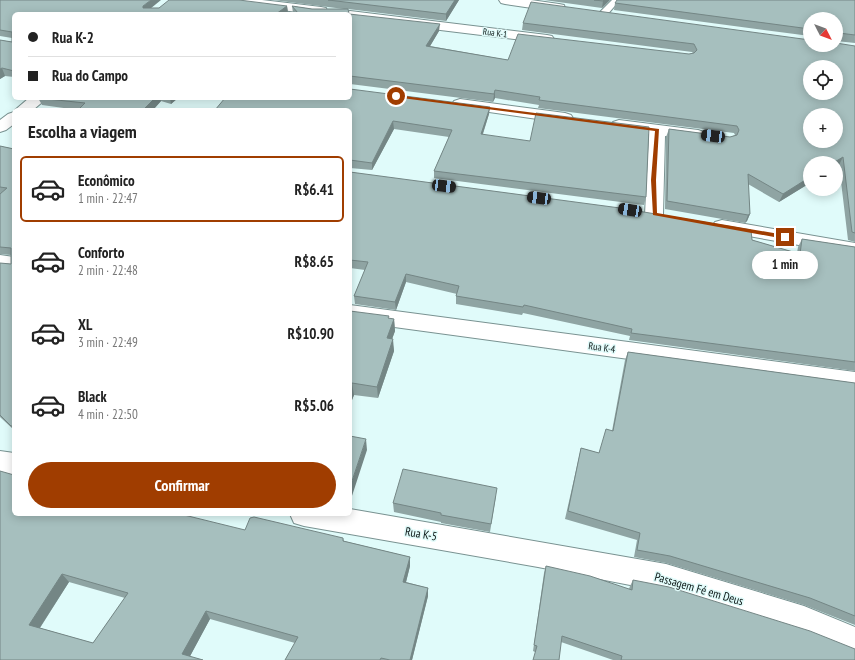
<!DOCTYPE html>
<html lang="pt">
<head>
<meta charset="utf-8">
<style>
  body { margin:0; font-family:"PT Sans Narrow",sans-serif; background:#f6f6f6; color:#222; height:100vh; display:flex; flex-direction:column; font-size:15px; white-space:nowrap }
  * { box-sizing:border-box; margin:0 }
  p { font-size:13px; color:#767676 }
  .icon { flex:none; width:22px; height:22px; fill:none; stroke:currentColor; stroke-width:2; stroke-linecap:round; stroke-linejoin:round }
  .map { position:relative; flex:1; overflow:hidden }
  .side { position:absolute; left:12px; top:108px; width:340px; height:408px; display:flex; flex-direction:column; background:#fff; border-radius:6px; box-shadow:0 2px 10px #0003 }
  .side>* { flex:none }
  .hud { position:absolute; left:12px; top:12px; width:340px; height:88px; border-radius:6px; box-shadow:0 2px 10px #0003; display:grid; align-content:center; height:88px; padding:0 16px; background:#fff }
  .needle { width:26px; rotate:132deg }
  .fabs { position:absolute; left:803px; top:12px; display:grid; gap:8px }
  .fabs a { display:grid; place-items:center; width:40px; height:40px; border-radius:50%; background:#fff; box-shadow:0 2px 10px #0003; font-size:20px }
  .end { position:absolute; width:18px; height:18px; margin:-9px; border:5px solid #a03d00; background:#fff; box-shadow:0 0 0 2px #fff }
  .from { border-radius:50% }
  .bubble { position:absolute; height:28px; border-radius:14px; background:#fff; box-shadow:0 2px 10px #0003; font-size:13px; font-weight:700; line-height:28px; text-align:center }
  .car { position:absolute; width:12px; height:24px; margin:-12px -6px; border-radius:5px; box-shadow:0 0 3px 1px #0007; background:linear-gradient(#222 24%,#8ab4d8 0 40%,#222 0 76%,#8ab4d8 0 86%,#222 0) }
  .hud b { display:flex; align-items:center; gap:14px; height:38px; font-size:15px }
  .hud b+b { border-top:1px solid #e0e0e0 }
  .hud i { width:10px; height:10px; background:#222 }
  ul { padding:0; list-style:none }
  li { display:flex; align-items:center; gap:12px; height:66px; margin:0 8px 6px; padding:0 8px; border:2px solid transparent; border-radius:6px }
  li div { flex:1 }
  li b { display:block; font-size:15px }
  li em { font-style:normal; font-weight:700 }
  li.active { border-color:#a03d00 }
  li>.icon { width:36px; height:36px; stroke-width:1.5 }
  h2 { padding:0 16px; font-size:18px; line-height:48px }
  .cta { display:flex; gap:8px; margin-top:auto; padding:8px 16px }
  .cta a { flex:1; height:46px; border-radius:24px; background:#a03d00; color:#fff; font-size:16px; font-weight:700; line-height:46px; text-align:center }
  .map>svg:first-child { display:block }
</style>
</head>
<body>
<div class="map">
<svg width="855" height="660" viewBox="0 0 855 660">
  <rect width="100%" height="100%" fill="#e0fbfa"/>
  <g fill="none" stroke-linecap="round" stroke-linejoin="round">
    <g stroke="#799291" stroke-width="2">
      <path id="lane" d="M612,0H620L606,16H600L599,14L600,12Z"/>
    </g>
    <g stroke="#799291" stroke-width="2">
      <path id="street" d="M224,0H262L321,7L326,8L327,11L325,14H314L230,4L226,3Z
        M499,0H531L559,4L564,5L565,8L564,11L559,12L505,4L501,3Z
        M350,11L547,35L552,36L554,39L552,42L547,43L350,19V14H344Z
        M29,98H47L33,110H15Z
        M460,99L565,113L571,115L573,118L571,121L565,123L454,107L452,104L454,101Z
        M14,112V124L6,130L0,132V120L8,114Z
        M619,120L698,130L704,132L706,135L704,138L698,140L665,136L663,214L661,218L654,220L647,218L645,214L649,134L613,128L611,125L613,122Z
        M722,220L855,243V255L715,230L712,226L715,222Z
        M0,255L14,257V271L0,269Z
        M350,305L855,372V390L350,321Z
        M0,451L14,453V475L0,473Z
        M350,509L666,564L804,606L855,627V657L804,636L666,592L538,567L304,526L294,523L290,514H350Z"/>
    </g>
    <use href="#lane" fill="#fff" fill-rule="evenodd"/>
    <use href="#street" fill="#fff" fill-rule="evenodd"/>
  </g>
  <path fill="#8fa4a3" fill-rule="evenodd" d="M0,0L151,8L287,6L288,13L286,14H14V77L5,76L0,79V40L12,42V38L0,36Z
    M273,0H459L446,21L348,9L349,14L439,31L430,46L508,60L689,54L693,53L692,52L522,30L523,23L855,46V242L848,240L839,165L779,202L748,184L750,214L747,221L745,223L665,209L666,137L669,129L730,137L735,135L734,133L538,108L539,105L495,98L493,102L350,84V14H294L293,13L292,6L312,9H344Z
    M544,0H610L602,8Z
    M855,0V43L836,41V19H810V36L614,10L615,3Z
    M38,98H178L171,104L161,101L153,110H78L42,105Z
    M350,110L489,114L483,134L646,197L644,205L434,178V171L449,137L394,129L372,170L350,168Z
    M0,146L14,149V430L0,417V263L11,264V255L0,254V194H1H0Z
    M350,172L752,240L797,253L798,247L802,239L855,247V371L629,340L630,336L523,313L522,315L456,304V296L457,294L406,282L396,310L355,304L354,296L365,270L350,268Z
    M350,311L394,319L395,331L392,339L394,351L378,398L354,395L350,405Z
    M628,352L855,383V625L804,605L666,563L634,557L637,540L565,519L581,448L599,453L612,431L625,360Z
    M496,496L490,532L441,523V522L394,512L393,503Z
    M14,514L245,530L343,538L344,541L410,557V566L406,582L428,588V596L412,660H285L295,643L210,619L190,656L0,660ZM69,582L125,598L93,643L40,628Z
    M546,566L629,589L630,586L633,580L855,660H613L561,642L535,652L533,651L544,573Z"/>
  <path fill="#748685" d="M151,0H161L145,13L143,8V6Z
    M455,0H459L446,21V14Z
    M604,0H610L602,8L603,1Z
    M287,6L288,13L286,14H276Z
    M440,24L439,31L426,53V46Z
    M2,68L5,76L0,79V69Z
    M495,90V98L493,102L494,94Z
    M155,98H160L161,101L153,110H143Z
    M170,98H178L171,104Z
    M490,107L489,114L480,142L481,134Z
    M393,121L394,129L372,170V163Z
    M843,157L839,165L836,167V163H833Z
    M810,177V183L779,202L783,194Z
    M750,214L747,221L745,223L748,215Z
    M406,274V282L396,310L395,302Z
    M394,319L395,331L388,350L387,338Z
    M393,339L394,351L378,398L377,387Z
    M352,383L354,395L350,405V390Z
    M366,439L367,450L350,502V487Z
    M410,557V566L404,590L403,582Z
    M62,574L69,582L37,632L29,625Z
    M428,588V596L412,660H410Z
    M206,611L210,619L188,660L182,654Z"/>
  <path fill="#a6bfbe" stroke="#748685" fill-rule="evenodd" d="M0,0H151L143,6V8H159L169,0H239L287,6L276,14H14V71L2,68L0,69V40L12,42V32L0,30Z
    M328,0H455L446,14Z
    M594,0H604L603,1Z
    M617,0H855V35L839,33L837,36L836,37V19H810V29L615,3Z
    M531,2L810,40V45H836V43L855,46V233L852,232L843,157L833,163H810V177L783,194L748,174L750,214L748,215L667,201L669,129L730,137L737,135L739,130L737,126L539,100L540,97L495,90L494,94L350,76V14H297L298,13L292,6L312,9H348L349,14L440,24L426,46L508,60L518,34L689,54L694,53L697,50L694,44L523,23ZM810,67H836V93H810ZM810,115H836V141H810Z
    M350,89L490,107L481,134L530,141L536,113L649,127L646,197L434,171L452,130L393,121L372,163L350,160V110H215L225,98H350Z
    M38,98H155L143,110H78L85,103Z
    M0,146L14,149V426H11L0,415V263L11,264V248L0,247V194L7,188L0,187Z
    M350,172L620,208L751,230L752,240L800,254L802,239L855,247V362L631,333L632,329L524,305L523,307L456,296L459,286L406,274L395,302L354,296L368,262L350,260Z
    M350,311L389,316L388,318L394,319L387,338L393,339L377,387L352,383L350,390Z
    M628,352L855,383V616L810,598L670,556L637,550L640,533L568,511L581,448L599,453L606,429L613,431Z
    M350,436L366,439L350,487Z
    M403,469L497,488L491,524L441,515V513L393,503Z
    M0,471L14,475V514H169L173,515L174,514H180L245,530L250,518L254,517L343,538V541L410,557L403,582L428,588L410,660H390L381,658L380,660H285L298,637L206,611L182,654L203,660H0ZM62,574L128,593L93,643L29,625Z
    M546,566L590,576L632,590L633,580L669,587L810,631L855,649V660H621L622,656L562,636L559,660H533L537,646L534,645Z"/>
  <path fill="#a03d00" d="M396,95L659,129L656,180L657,213L785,235L788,237L785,239L653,215L651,180L655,131L394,97Z"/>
  <g text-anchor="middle" stroke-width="3" stroke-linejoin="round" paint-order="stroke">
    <g font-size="9" fill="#0b1514" stroke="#e0fbfa">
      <text transform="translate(495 33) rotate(7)" y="3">Rua K-1</text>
    </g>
    <g font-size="10" fill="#0b1514" stroke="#e0fbfa">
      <text transform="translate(602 347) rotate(8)" y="4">Rua K-4</text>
    </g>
    <g font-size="12" fill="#0b1514" stroke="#e0fbfa">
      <text transform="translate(421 534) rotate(10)" y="4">Rua K-5</text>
      <text transform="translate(699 589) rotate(16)" y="4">Passagem Fé em Deus</text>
    </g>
  </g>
</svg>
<div class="fabs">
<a><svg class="needle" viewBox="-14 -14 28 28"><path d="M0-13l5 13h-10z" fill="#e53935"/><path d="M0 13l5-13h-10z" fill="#767676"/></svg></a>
<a><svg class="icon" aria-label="locate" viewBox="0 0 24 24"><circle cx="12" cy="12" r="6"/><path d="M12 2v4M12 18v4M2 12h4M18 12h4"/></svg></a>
<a>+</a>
<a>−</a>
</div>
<i class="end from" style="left:396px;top:96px"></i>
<i class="end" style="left:785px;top:237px"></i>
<div class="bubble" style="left:752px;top:251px;width:66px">1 min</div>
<i class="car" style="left:713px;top:136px;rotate:277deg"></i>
<i class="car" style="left:444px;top:186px;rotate:97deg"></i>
<i class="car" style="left:539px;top:198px;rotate:277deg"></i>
<i class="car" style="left:630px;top:210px;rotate:279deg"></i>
<div class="hud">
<b><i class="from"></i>Rua K-2</b>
<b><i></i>Rua do Campo</b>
</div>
<section class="side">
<h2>Escolha a viagem</h2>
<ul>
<li class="active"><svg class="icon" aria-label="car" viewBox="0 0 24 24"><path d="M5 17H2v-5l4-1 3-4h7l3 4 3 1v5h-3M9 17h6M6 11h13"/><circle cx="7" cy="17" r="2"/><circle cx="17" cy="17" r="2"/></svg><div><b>Econômico</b><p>1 min · 22:47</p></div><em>R$6.41</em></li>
<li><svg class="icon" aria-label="car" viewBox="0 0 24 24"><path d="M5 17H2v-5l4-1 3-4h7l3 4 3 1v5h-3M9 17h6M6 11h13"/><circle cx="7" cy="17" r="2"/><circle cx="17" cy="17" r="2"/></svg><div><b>Conforto</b><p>2 min · 22:48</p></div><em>R$8.65</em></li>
<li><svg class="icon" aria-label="car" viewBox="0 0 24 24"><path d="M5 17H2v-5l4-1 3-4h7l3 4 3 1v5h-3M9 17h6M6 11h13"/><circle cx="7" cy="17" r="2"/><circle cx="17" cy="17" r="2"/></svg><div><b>XL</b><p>3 min · 22:49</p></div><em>R$10.90</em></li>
<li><svg class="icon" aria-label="car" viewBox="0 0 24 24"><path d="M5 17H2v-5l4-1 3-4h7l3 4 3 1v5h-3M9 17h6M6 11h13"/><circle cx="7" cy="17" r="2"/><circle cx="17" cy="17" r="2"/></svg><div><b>Black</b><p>4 min · 22:50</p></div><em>R$5.06</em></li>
</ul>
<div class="cta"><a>Confirmar</a></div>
</section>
</div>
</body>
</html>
